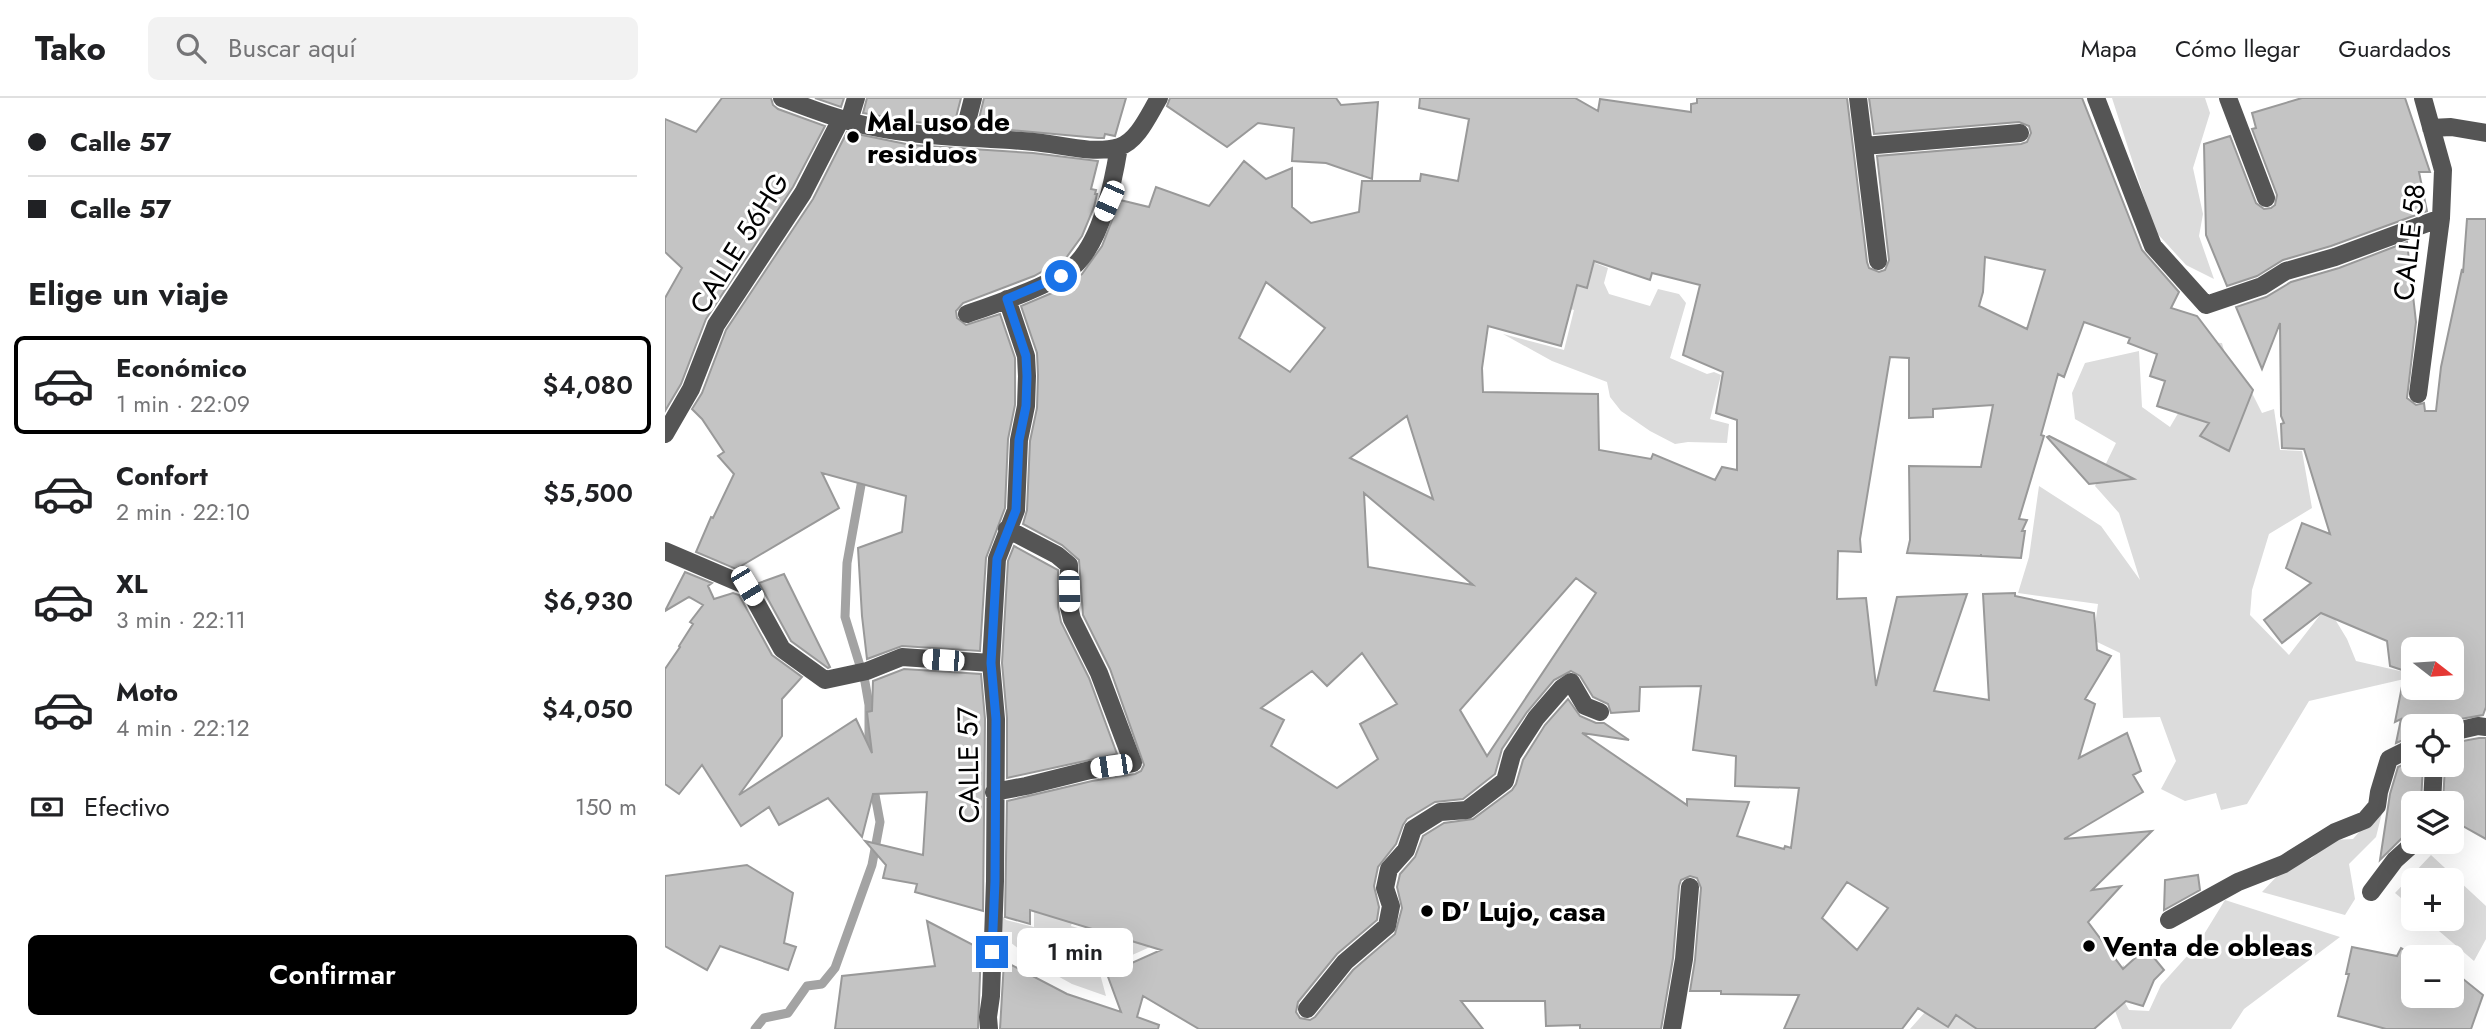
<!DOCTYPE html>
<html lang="es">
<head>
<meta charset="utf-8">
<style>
  body { margin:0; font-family:Jost,sans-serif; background:#f2f2f2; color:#202124; height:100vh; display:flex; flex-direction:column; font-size:26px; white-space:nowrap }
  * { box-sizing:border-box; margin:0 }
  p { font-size:23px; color:#757577 }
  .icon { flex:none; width:38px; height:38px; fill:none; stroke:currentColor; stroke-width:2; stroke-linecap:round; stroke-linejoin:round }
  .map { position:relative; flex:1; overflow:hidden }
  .sheet { display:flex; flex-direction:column; background:#fff; width:665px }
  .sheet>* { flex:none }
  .top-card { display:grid; align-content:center; height:154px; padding:0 28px; background:#fff }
  .needle { width:46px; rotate:107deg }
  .buttons { position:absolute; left:1736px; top:539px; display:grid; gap:14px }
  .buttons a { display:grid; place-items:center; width:63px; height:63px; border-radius:10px; background:#fff; box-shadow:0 7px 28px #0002; font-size:35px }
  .end { position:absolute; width:32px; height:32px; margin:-16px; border:9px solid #1a73e8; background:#fff; box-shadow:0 0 0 4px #fff }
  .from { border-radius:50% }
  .bubble { position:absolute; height:49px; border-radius:10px; background:#fff; box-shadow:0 7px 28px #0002; font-size:23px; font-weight:600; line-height:49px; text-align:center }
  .car { position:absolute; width:21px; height:42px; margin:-21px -10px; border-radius:9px; box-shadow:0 0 5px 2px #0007; background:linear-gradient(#fff 24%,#345 0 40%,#fff 0 76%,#345 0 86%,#fff 0) }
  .top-card b { display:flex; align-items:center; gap:24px; height:66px; font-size:26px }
  .top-card b+b { border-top:2px solid #e0e0e0 }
  .top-card i { width:18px; height:18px; background:#202124 }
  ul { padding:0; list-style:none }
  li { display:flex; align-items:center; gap:21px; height:98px; margin:0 14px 10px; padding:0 14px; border:4px solid transparent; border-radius:10px }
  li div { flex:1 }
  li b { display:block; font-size:26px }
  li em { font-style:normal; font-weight:600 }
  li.current { border-color:#000 }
  li>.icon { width:63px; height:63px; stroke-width:1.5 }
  h2 { padding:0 28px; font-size:32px; line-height:84px }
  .pay { display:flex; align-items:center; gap:18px; height:77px; padding:0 28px; font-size:26px }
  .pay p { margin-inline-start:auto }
  .primary-button { display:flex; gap:14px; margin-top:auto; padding:14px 28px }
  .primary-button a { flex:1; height:80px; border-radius:10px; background:#000; color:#fff; font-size:28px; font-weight:600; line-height:80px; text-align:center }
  header { display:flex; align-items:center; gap:42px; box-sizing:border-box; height:98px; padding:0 35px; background:#fff; border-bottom:2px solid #e0e0e0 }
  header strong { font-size:33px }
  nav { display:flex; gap:38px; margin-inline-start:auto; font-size:24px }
  .search { width:490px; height:63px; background:#f2f2f2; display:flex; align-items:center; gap:18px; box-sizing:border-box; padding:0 24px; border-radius:10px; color:#757577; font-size:26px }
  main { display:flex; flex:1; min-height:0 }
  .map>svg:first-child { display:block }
</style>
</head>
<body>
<header>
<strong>Tako</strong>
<div class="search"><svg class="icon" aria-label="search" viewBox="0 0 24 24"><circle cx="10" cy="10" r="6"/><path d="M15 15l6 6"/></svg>Buscar aquí</div>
<nav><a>Mapa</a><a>Cómo llegar</a><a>Guardados</a></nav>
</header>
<main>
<section class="sheet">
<div class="top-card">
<b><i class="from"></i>Calle 57</b>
<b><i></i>Calle 57</b>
</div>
<h2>Elige un viaje</h2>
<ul>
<li class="current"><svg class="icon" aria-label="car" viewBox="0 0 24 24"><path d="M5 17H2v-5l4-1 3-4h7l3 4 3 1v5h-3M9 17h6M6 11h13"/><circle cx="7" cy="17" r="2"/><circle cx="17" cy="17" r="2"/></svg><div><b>Económico</b><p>1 min · 22:09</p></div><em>$4,080</em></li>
<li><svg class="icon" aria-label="car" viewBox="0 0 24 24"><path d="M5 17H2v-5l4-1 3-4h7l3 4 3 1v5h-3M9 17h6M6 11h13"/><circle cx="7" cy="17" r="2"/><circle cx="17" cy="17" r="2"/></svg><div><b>Confort</b><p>2 min · 22:10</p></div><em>$5,500</em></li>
<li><svg class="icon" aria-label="car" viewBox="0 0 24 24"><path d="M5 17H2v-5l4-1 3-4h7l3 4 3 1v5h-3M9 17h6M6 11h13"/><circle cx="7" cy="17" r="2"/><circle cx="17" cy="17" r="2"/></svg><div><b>XL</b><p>3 min · 22:11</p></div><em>$6,930</em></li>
<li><svg class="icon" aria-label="car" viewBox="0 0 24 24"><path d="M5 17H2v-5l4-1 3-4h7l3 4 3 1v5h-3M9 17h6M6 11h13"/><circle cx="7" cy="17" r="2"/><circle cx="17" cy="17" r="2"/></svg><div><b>Moto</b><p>4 min · 22:12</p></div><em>$4,050</em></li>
</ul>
<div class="pay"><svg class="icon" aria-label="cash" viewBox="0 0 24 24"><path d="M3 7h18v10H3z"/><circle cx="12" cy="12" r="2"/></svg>Efectivo<p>150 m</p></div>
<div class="primary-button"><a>Confirmar</a></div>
</section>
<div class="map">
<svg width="1821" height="931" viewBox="0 0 1821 931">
  <rect width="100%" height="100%" fill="#fff"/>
  <path fill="#dcdcdc" d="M1447,0H1540L1545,15L1528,70L1538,116L1534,138L1549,181L1521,167L1490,133Z
    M915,159L943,170L939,185L944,196L985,208L993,191L1014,196L1021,205L1005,260L1042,276L1049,274L1056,277L1045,321L1064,326L1062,345L1023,344L1010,346L985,333L956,313L945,299L942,284L887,263L838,236L899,252L909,212L871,202Z
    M1541,244L1557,245L1569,290L1585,291L1597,315L1609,311L1615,352L1637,353L1647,410L1604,436L1587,492L1585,517L1624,557L1662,508L1682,541L1691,563L1748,576V579L1644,603L1582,706L1556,712L1551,695L1520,703L1496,691L1511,663L1495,619L1458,620L1455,555L1428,542L1433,506L1353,495L1364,459L1374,388L1436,428L1475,482L1454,415L1430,388L1451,345L1410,321L1407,295L1420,265L1474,253L1477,309L1505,329L1532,283Z
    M1717,715L1711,739L1684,766L1690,801L1680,817L1597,794L1615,775L1647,760L1665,742L1688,741L1701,726Z
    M1766,757L1821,808V841L1809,863L1760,821H1787V782H1748V810L1730,795Z
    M369,800L410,813L406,828L426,834L432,817L476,829L485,849L434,872L441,898L407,886L380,871L337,838L334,814L341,822L369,829Z
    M1560,802L1675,839L1579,911L1566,931H1457L1437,879L1459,867V903L1464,912L1484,913L1496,887L1533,846Z
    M1270,903L1350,931H1245Z"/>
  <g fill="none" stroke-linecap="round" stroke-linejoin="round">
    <path stroke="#a3a3a3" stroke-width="9" d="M198,376L182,465L180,519L200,584L204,607V658
      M90,931L99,920L123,915L142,888L157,886L170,870L207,767L215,724L208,686"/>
  </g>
  <path fill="#c4c4c4" stroke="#999" stroke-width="2" fill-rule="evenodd" d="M57,0H106L108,7L113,11L160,28L128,89L41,221L16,286L0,313V200L17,170L0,154V21L31,34Z
    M150,0H179L176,9Z
    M202,0H296L289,27L249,24L198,15Z
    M319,0H461L450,38L440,36L439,40H433L312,29Z
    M505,0H671L676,7L713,4L707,81L661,65L627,63L629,30L593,25L562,49L502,8Z
    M755,0H910L933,13L935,1L1026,14V6L1032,5V0H1182L1202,164L1204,170L1214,174L1220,172L1224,162L1212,58L1356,46L1362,44L1366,35L1364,28L1354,24L1209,36L1204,0H1417L1477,152L1514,194L1506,210L1532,218L1588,292L1564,353L1535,338L1544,325L1492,308L1500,283L1485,278L1492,256L1463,245L1465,240L1419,224L1399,279L1393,276L1376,337L1379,338L1354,421L1362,422L1357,433H1360L1356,460L1316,458V456V458L1242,455L1245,442L1244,368L1316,369L1328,307L1268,311V319L1244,320V260L1225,259L1195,441L1196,454L1173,453L1172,501L1201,500L1211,588L1232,499L1302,496L1269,593L1324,602L1318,496L1350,495V498L1429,515L1432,552L1446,558L1420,601L1430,606L1414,660L1462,635L1476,673L1468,677L1478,694L1399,741L1487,733L1427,792L1456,788L1423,824L1458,871L1481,850L1499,872L1489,882L1478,908L1461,903L1429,931H1312L1291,917L1283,929L1253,910L1237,931H1119L1134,897L1056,896V893H1025L1030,862L1036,790L1032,780L1025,778L1016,782L1014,788L1008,860L996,931H915V927L881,928L880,903H796L818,931H534L478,898L472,919L494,927L493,931H335L339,863L402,896L456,914L442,876L496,852L365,812V826L340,819L342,703L427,683L470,676L476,673L479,667L445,571L418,517L414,462L397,447L358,426L362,412L365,343L372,310L373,277L372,255L356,208L394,192L417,176L437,148L455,102L484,109L491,89L544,108L579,63L601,81L627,70V109L646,125L694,114L697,83H755L756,76L793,83L804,21L754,10ZM1320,159L1380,172L1362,231L1314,208L1318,194ZM929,163L985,182L987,175L1035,187L1018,257L1058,274L1051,315L1072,322V372L1057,369L1050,382L988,356L986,361L934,352L933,296L818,294L817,270L823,228L896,248L912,187L922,190ZM601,184L660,230L625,274L574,240ZM742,318L768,401L685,360ZM699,395L808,487L703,469ZM911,480L931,495L822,658L795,612ZM697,555L732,606L695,626L713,661L672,690L606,648L619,622L596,610L647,573L662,588ZM906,573L915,578L928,599L943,606L946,615L974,613L975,589L1036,588L1028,652L1071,658L1070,688L1134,690L1126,750L1120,748L1119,751L1072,738L1084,704L1022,701V707L917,635L964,642L939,625H931L915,618L903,601L880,627L858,662L851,686L847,692L808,721L779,725L758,738L750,759L735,776L732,789L737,810L730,836L688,872L650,919L645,922L635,920L631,914L633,904L672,856L712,822L714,809L709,788L713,769L731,746L738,727L742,721L770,704L798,701L830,676L837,651L862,614L889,582ZM1182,784L1223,810L1192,852L1157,820Z
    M1637,0H1740L1765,74H1754L1762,113L1666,148L1618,162L1592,178L1562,188L1541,137L1539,46L1565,38L1591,105L1599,111L1606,110L1610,107L1612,97L1587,31L1591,30L1587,15Z
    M182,34L246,47L368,55L433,63L426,91L431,92L430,96H432L429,109L417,138L401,160L369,178L298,205L291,213L292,220L301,227L335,216L350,260V307L343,341L340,410L321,460L315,553L237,548L202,561L197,518L193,450L237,434L241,398L157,375L174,410L71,471L31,454L46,419L48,420L69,376L53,358L59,354L37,321L27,311L37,295L61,232L148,101Z
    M1802,121H1821V609L1818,617L1784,623L1778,628H1748V638L1731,645L1736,621L1730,624L1740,573L1725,568L1722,543L1656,515L1617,545L1599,522L1646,485L1621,470L1637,425L1665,436L1639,351L1617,350L1616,326L1619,325L1616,318L1615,225L1597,271L1571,209L1601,199L1626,184L1674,170L1742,144L1751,224L1742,300L1751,307L1759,305L1760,313H1771L1776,269L1797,171L1798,175ZM1748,551H1787V590H1748Z
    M1384,338L1469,381L1424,386L1382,339Z
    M349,448L393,472V509L396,524L424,580L452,656L342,680V620L337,565L343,463Z
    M20,474L47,485L43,488L49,501L68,495L74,497L107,557L137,579L117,601V638L74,697L191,621L207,655L202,614L207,613L208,583L239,571L316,576L320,621L318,813L250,794L252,786L218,780L221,767L200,743L258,757L262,694L208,696L197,739L163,700L114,727L104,709L76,728L37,667L14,696L0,686V571L15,549L14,548L28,526L25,524L38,507L24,499L0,513Z
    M119,476L165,569L163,570L126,543L94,485Z
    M1814,640H1821V741L1787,722V705H1778L1780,667H1787V645Z
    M1748,662V667H1758L1756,705L1748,701V729L1715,762L1725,696L1733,669Z
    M82,767L128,795L119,845L131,849L123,872L55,848L42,872L0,848V778Z
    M1533,777L1535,792L1499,812L1500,782Z
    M262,823L316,851L313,931H170L177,878L270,868Z
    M1687,849L1732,858L1736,850L1753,859H1748V898H1787V872L1818,897L1806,931H1721L1673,918L1684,876H1681Z"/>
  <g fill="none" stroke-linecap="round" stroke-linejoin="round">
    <path stroke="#555" stroke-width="18" d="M117,0C147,11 177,23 208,29C261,40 315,39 369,44C394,46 428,57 454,49C473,43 484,16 494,0
      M1193,0L1213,163
      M1431,0L1488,148L1541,207L1597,188L1621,173L1670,159L1776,120
      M1563,0L1601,100
      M184,23L191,0
      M1766,30L1786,29L1821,35
      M298,39L308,0
      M1199,48L1355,35
      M302,216C328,207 391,186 409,168C437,142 448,85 454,49
      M1753,296L1776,120L1778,72L1758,0
      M0,336L26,291L51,227L138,95L176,21
      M0,453L82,488L117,551L160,582L202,573L237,559L326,565
      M1787,634L1813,628L1821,629
      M329,694L361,688L425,672L468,665L434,575L407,521L404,509V467L392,457L342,431
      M1767,705L1769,667
      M1706,794L1730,762L1750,744
      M1504,822L1573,784L1619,766L1670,734L1700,722L1712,708L1714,694L1724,661L1748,649
      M642,911L680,864L722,828L726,808L720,790L724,771L741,752L748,731L775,714L802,712L840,683L847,657L871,620L897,590L906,584L920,608L935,614
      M324,931L323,919L326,898L330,783L331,621L326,565L332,461L351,412L354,342L361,308L362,278L361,258L342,201
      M1007,931L1019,861L1025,789"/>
  </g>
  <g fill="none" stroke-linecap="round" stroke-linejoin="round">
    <path stroke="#1a73e8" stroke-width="9" d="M327,854L330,783L331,621L326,565L332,461L351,412L354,342L361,308L362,278L361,258L342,201L396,178"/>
  </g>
  <g fill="#000" stroke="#fff" stroke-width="2.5">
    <circle cx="188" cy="39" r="7"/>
    <circle cx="762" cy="813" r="7"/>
    <circle cx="1424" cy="848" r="7"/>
  </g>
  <g text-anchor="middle" stroke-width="6" stroke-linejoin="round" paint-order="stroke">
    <g font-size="28" font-weight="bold" fill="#000" stroke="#fff" text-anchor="start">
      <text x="202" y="33">Mal uso de<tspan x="202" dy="32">residuos</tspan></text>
      <text x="776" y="823">D' Lujo, casa</text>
      <text x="1438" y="858">Venta de obleas</text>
    </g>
    <g font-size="28" fill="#000" stroke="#fff">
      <text transform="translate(1744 144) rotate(-84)" y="10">CALLE 58</text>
      <text transform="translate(74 145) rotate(-58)" y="10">CALLE 56HG</text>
      <text transform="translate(303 667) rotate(-91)" y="10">CALLE 57</text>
    </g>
  </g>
</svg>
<div class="buttons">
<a><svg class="needle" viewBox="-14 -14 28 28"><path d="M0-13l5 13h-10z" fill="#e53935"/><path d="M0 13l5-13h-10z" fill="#757577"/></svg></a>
<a><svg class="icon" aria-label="locate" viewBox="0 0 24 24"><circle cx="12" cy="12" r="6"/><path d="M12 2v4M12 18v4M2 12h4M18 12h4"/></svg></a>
<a><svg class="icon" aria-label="layers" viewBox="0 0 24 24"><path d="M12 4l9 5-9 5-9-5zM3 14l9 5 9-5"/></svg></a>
<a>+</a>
<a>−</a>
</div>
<i class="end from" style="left:396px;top:178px"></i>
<i class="end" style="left:327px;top:854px"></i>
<div class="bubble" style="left:352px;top:830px;width:116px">1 min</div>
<i class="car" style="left:444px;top:103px;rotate:204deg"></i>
<i class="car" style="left:82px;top:488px;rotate:149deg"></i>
<i class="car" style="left:404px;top:493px;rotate:179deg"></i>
<i class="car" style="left:278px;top:562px;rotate:274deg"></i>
<i class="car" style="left:446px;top:668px;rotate:262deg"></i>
</div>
</main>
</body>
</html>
